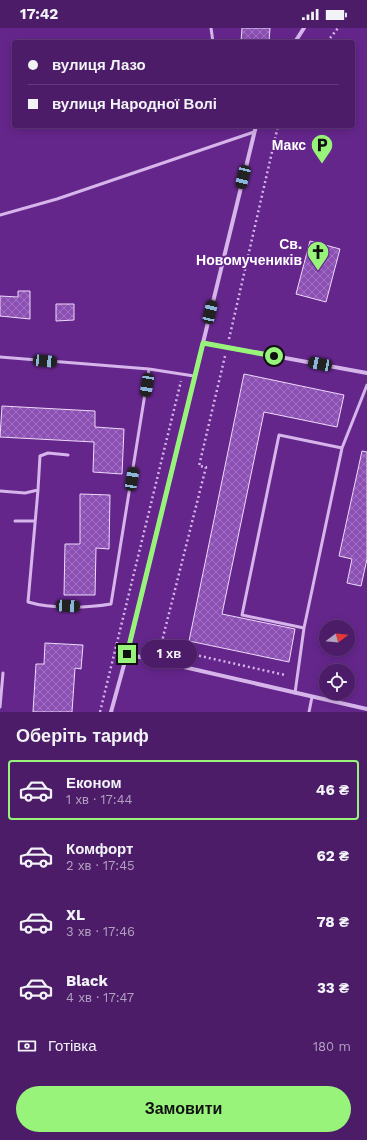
<!DOCTYPE html>
<html lang="uk">
<head>
<meta charset="utf-8">
<style>
  body { margin:0; font-family:"Work Sans",sans-serif; background:#562971; color:#f1f3f6; height:100vh; display:flex; flex-direction:column; font-size:15px; white-space:nowrap }
  * { box-sizing:border-box; margin:0 }
  p { font-size:13px; color:#b2a1c0 }
  .icon { flex:none; width:22px; height:22px; fill:none; stroke:currentColor; stroke-width:2; stroke-linecap:round; stroke-linejoin:round }
  .map { position:relative; height:684px; overflow:hidden }
  .side { display:flex; flex-direction:column; background:#4c1c69; flex:1 }
  .side>* { flex:none }
  .banner { position:absolute; left:12px; top:12px; width:343px; height:88px; border-radius:4px; box-shadow:0 2px 10px #0003,0 0 0 1px #633a7d; display:grid; align-content:center; height:88px; padding:0 16px; background:#4c1c69 }
  .needle { width:26px; rotate:74deg }
  .buttons { position:absolute; left:319px; top:592px; display:grid; gap:8px }
  .buttons a { display:grid; place-items:center; width:36px; height:36px; border-radius:50%; background:#4c1c69; box-shadow:0 2px 10px #0003,0 0 0 1px #633a7d; font-size:20px }
  .end { position:absolute; width:18px; height:18px; margin:-9px; border:5px solid #97f37a; background:#111; box-shadow:0 0 0 2px #111 }
  .from { border-radius:50% }
  .bubble { position:absolute; height:28px; border-radius:14px; background:#4c1c69; box-shadow:0 2px 10px #0003,0 0 0 1px #633a7d; font-size:13px; font-weight:700; line-height:28px; text-align:center }
  .car { position:absolute; width:12px; height:24px; margin:-12px -6px; border-radius:5px; box-shadow:0 0 3px 1px #0007; background:linear-gradient(#222 24%,#8ab4d8 0 40%,#222 0 76%,#8ab4d8 0 86%,#222 0) }
  .banner b { display:flex; align-items:center; gap:14px; height:38px; font-size:15px }
  .banner b+b { border-top:1px solid #633a7d }
  .banner i { width:10px; height:10px; background:#f1f3f6 }
  ul { padding:0; list-style:none }
  li { display:flex; align-items:center; gap:12px; height:60px; margin:0 8px 6px; padding:0 8px; border:2px solid transparent; border-radius:4px }
  li div { flex:1 }
  li b { display:block; font-size:15px }
  li em { font-style:normal; font-weight:700 }
  li.current { border-color:#97f37a }
  li>.icon { width:36px; height:36px; stroke-width:1.5 }
  h2 { padding:0 16px; font-size:18px; line-height:48px }
  .pay { display:flex; align-items:center; gap:10px; height:44px; padding:0 16px; font-size:15px }
  .pay p { margin-inline-start:auto }
  .action { display:flex; gap:8px; margin-top:auto; padding:8px 16px }
  .action a { flex:1; height:46px; border-radius:24px; background:#97f37a; color:#111; font-size:16px; font-weight:700; line-height:46px; text-align:center }
  .status { display:flex; justify-content:space-between; align-items:center; height:28px; padding:0 20px; background:#4c1c69; direction:ltr }
  .status svg { height:11px; fill:currentColor }
  .map>svg:first-child { display:block }
</style>
</head>
<body>
<div class="status"><b>17:42</b><svg viewBox="0 0 49 12"><path d="M0 12V9h3v3zM5 12V6h3v6zM10 12V3h3v9zM15 12V0h3v12zM26 1h20v11H26zM47 4h2v5h-2z"/></svg></div>
<div class="map">
<svg width="367" height="684" viewBox="0 0 367 684">
  <defs>
    <pattern id="building-cross-hatch" width="8" height="8" patternUnits="userSpaceOnUse"><rect width="8" height="8" fill="#8c4fb3"/><path d="M0 0l8 8M0 8l8-8" fill="none" stroke="#a372c2"/></pattern>
  </defs>
  <rect width="100%" height="100%" fill="#65268c"/>
  <path fill="url(#building-cross-hatch)" stroke="#ecdaf8" d="M242,0H270L269,14H241Z
    M310,213L340,221L326,274L296,266Z
    M18,263H30V291L0,288V268L18,269Z
    M56,276H74V292L56,293Z
    M244,346L344,367L337,399L264,384L222,586L295,601L289,634L189,613Z
    M2,378L95,383V399L124,401L122,446L93,444L94,414L0,409Z
    M362,423L367,424V531L361,558L347,555L352,531L339,528Z
    M80,466L110,467L109,521L96,520L95,567H64L65,516H80Z
    M45,615L83,617L81,641L75,640L72,684H33L36,636H44Z"/>
  <g fill="none" stroke-linecap="round" stroke-linejoin="round">
    <path stroke="#d5b5ea" stroke-width="2.5" stroke-dasharray="2 3" stroke-linecap="butt" d="M327,14L338,0
      M229,311L278,98
      M160,619L285,647
      M159,625L206,439L199,438L225,328
      M100,684L181,353"/>
    <path stroke="#d5b5ea" stroke-width="3" d="M211,0L213,14
      M0,187L57,171L254,104
      M0,329L149,341L194,348
      M38,462L40,428L48,425L68,427
      M0,463L25,465L38,462L28,574C51,581 88,580 111,576L149,341
      M15,493H34
      M304,600L342,420
      M295,665L304,600L242,587L279,407L342,420L367,357
      M0,679L3,645
      M309,684L312,669"/>
    <path stroke="#d5b5ea" stroke-width="4" d="M295,14L304,0
      M203,315L367,345
      M127,626L367,681
      M111,684L127,626L256,98"/>
  </g>
  <g fill="none" stroke-linecap="round" stroke-linejoin="round">
    <path stroke="#97f37a" stroke-width="5" d="M127,626L203,315L274,328"/>
  </g>
  <defs>
    <g id="parking-pin" transform="scale(1.15)"><path d="M0 17L-7.5 6A9.5 9.5 0 1 1 7.5 6Z" fill="#97f37a" stroke="#65268c"/><path d="M-3.5-5.5H1a3.5 3.5 0 0 1 0 7H-1V5.5H-3.5ZM-1-3.4V-.6H.8a1.4 1.4 0 0 0 0-2.8Z" fill="#111"/></g>
    <g id="church-pin" transform="scale(1.15)"><path d="M0 17L-7.5 6A9.5 9.5 0 1 1 7.5 6Z" fill="#97f37a" stroke="#65268c"/><path d="M-1.2-6h2.4v3.5h3.3v2.4h-3.3V6h-2.4V-.1h-3.3v-2.4h3.3Z" fill="#111"/></g>
  </defs>
  <g fill-rule="evenodd">
    <use href="#parking-pin" x="322" y="117"/>
    <use href="#church-pin" x="318" y="224"/>
  </g>
  <g text-anchor="middle" stroke-width="4" stroke-linejoin="round" paint-order="stroke">
    <g font-size="14" font-weight="bold" fill="#fff" stroke="#65268c" text-anchor="end">
      <text x="306" y="122">Макс</text>
      <text x="302" y="221">Св.<tspan x="302" dy="16">Новомучеників</tspan></text>
    </g>
  </g>
</svg>
<div class="buttons">
<a><svg class="needle" viewBox="-14 -14 28 28"><path d="M0-13l5 13h-10z" fill="#e53935"/><path d="M0 13l5-13h-10z" fill="#b2a1c0"/></svg></a>
<a><svg class="icon" aria-label="locate" viewBox="0 0 24 24"><circle cx="12" cy="12" r="6"/><path d="M12 2v4M12 18v4M2 12h4M18 12h4"/></svg></a>
</div>
<i class="end from" style="left:274px;top:328px"></i>
<i class="end" style="left:127px;top:626px"></i>
<div class="bubble" style="left:141px;top:612px;width:56px">1 хв</div>
<i class="car" style="left:243px;top:149px;rotate:194deg"></i>
<i class="car" style="left:210px;top:284px;rotate:13deg"></i>
<i class="car" style="left:45px;top:333px;rotate:95deg"></i>
<i class="car" style="left:320px;top:336px;rotate:281deg"></i>
<i class="car" style="left:147px;top:357px;rotate:189deg"></i>
<i class="car" style="left:132px;top:451px;rotate:9deg"></i>
<i class="car" style="left:68px;top:578px;rotate:93deg"></i>
<div class="banner">
<b><i class="from"></i>вулиця Лазо</b>
<b><i></i>вулиця Народної Волі</b>
</div>
</div>
<section class="side">
<h2>Оберіть тариф</h2>
<ul>
<li class="current"><svg class="icon" aria-label="car" viewBox="0 0 24 24"><path d="M5 17H2v-5l4-1 3-4h7l3 4 3 1v5h-3M9 17h6M6 11h13"/><circle cx="7" cy="17" r="2"/><circle cx="17" cy="17" r="2"/></svg><div><b>Економ</b><p>1 хв · 17:44</p></div><em>46 ₴</em></li>
<li><svg class="icon" aria-label="car" viewBox="0 0 24 24"><path d="M5 17H2v-5l4-1 3-4h7l3 4 3 1v5h-3M9 17h6M6 11h13"/><circle cx="7" cy="17" r="2"/><circle cx="17" cy="17" r="2"/></svg><div><b>Комфорт</b><p>2 хв · 17:45</p></div><em>62 ₴</em></li>
<li><svg class="icon" aria-label="car" viewBox="0 0 24 24"><path d="M5 17H2v-5l4-1 3-4h7l3 4 3 1v5h-3M9 17h6M6 11h13"/><circle cx="7" cy="17" r="2"/><circle cx="17" cy="17" r="2"/></svg><div><b>XL</b><p>3 хв · 17:46</p></div><em>78 ₴</em></li>
<li><svg class="icon" aria-label="car" viewBox="0 0 24 24"><path d="M5 17H2v-5l4-1 3-4h7l3 4 3 1v5h-3M9 17h6M6 11h13"/><circle cx="7" cy="17" r="2"/><circle cx="17" cy="17" r="2"/></svg><div><b>Black</b><p>4 хв · 17:47</p></div><em>33 ₴</em></li>
</ul>
<div class="pay"><svg class="icon" aria-label="cash" viewBox="0 0 24 24"><path d="M3 7h18v10H3z"/><circle cx="12" cy="12" r="2"/></svg>Готівка<p>180 m</p></div>
<div class="action"><a>Замовити</a></div>
</section>
</body>
</html>
